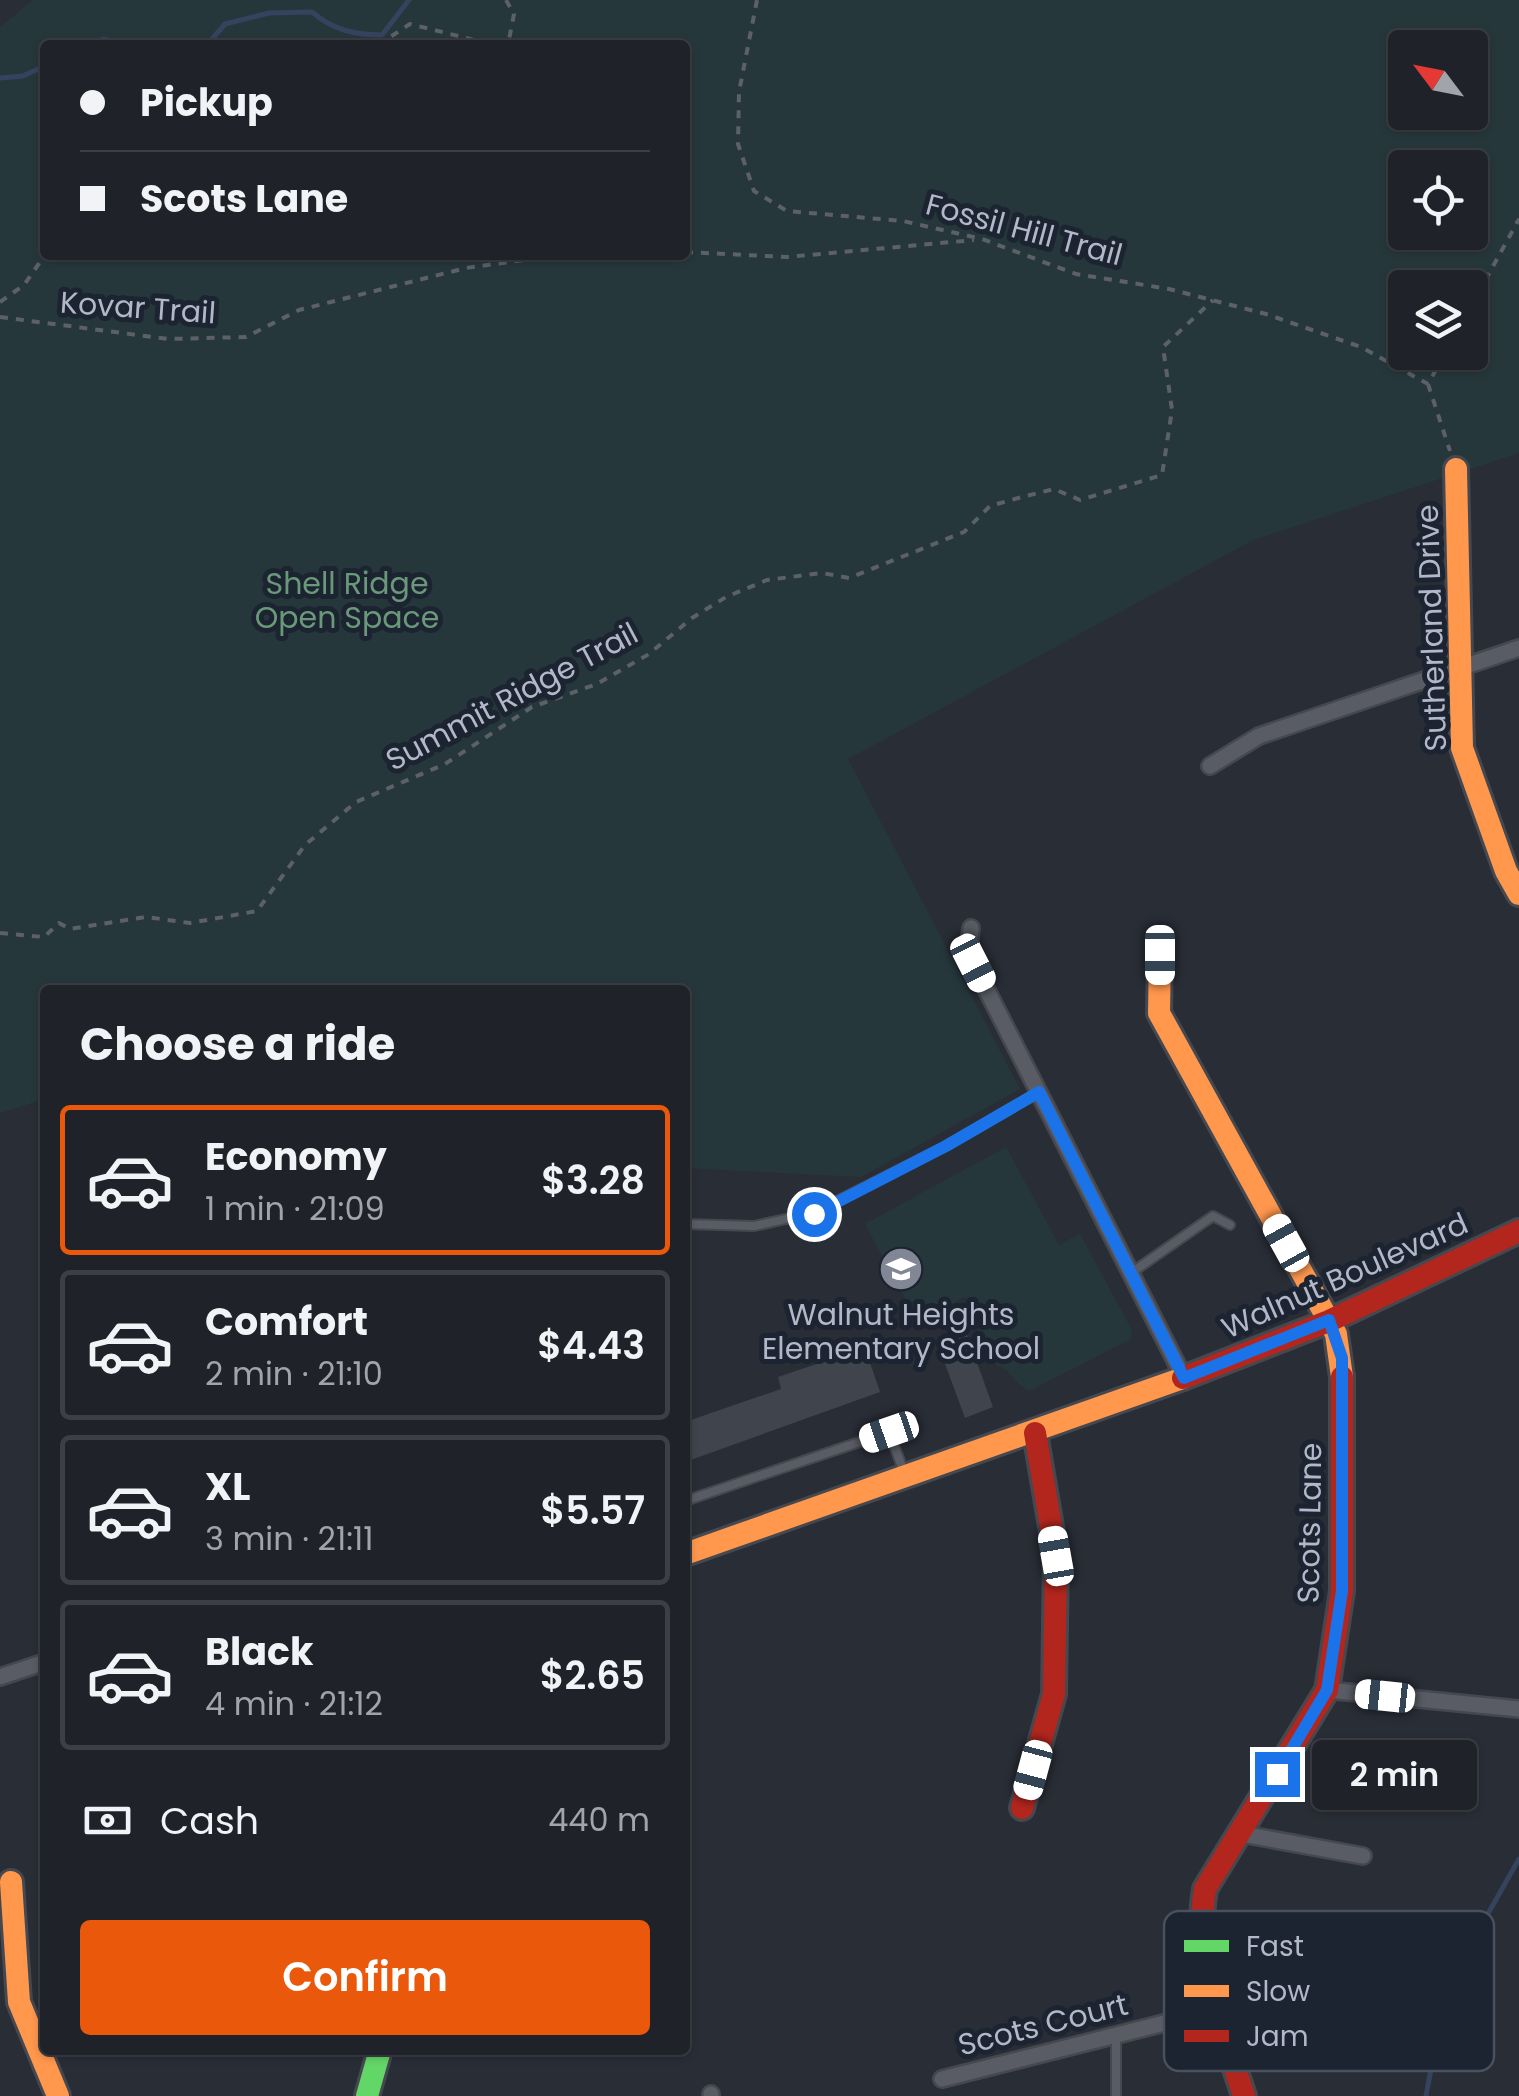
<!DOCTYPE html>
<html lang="en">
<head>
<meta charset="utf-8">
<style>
  body { margin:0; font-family:Poppins,sans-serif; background:#272a30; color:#f1f3f6; height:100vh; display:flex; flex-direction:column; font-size:38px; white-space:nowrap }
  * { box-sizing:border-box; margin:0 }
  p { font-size:32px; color:#a1a4a8 }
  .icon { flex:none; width:55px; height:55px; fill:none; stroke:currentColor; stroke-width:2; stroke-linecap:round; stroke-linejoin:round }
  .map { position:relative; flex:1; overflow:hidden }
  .side { position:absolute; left:40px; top:985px; width:650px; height:1070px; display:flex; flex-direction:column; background:#1f2228; border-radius:10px; box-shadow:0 2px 8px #0004,0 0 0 2px #3c3f45 }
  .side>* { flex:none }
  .hud { position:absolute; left:40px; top:40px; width:650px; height:220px; border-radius:10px; box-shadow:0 2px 8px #0004,0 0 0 2px #3c3f45; display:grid; align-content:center; height:220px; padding:0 40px; background:#1f2228 }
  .needle { width:65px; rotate:302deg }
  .controls { position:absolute; left:1388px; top:30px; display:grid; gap:20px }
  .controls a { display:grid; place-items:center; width:100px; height:100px; border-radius:10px; background:#1f2228; box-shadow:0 2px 8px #0004,0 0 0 2px #3c3f45; font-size:50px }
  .end { position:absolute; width:45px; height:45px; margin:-22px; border:12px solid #1a73e8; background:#fff; box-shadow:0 0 0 5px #fff }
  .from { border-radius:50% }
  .bubble { position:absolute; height:70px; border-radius:10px; background:#1f2228; box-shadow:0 2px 8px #0004,0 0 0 2px #3c3f45; font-size:32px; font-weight:600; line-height:70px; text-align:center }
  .car { position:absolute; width:30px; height:60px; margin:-30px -15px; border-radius:12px; box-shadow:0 0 8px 2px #0007; background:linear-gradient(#fff 24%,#345 0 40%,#fff 0 76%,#345 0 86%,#fff 0) }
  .hud b { display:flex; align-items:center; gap:35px; height:95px; font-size:38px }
  .hud b+b { border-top:2px solid #3c3f45 }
  .hud i { width:25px; height:25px; background:#f1f3f6 }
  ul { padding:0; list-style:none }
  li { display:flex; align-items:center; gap:30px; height:150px; margin:0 20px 15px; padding:0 20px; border:5px solid #3c3f45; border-radius:10px }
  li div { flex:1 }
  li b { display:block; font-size:38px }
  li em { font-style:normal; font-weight:600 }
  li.active { border-color:#ea580c }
  li>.icon { width:90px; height:90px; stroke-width:1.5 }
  h2 { padding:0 40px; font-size:45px; line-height:120px }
  .pay { display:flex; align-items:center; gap:25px; height:110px; padding:0 40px; font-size:38px }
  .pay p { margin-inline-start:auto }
  .action { display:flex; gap:20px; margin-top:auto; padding:20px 40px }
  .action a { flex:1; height:115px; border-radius:10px; background:#ea580c; color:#fff; font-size:40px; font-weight:600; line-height:115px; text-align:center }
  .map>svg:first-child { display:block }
</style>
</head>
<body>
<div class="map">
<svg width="1519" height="2096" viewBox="0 0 1519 2096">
  <rect width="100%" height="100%" fill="#292d36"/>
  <path fill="#26373c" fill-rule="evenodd" d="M33,0H1519V453L1253,540L848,759L1020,1089L861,1177L685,1168V990H45V1099L0,1113V27ZM45,45H685V255H45ZM1405,48H1470V112H1405ZM1405,168H1470V232H1405ZM1405,288H1470V352H1405Z
    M1006,1147L1059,1245L1080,1234L1132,1330L1131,1339L1029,1391C1015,1384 1012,1371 997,1365L965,1297L918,1322L865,1224Z"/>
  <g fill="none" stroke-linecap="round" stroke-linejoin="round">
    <path stroke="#35435f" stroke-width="5" d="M90,45L103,39L130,45
      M207,45L225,24L269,13L312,12C333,30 355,35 382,35L409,0
      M0,78L23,76L45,66
      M1426,2096L1440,2021L1460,1996L1467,1965L1481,1943V1926L1519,1859"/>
  </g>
  <path fill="#40444c" d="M966,1332L993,1407L965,1418L937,1342Z
    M863,1342L880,1392L685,1462V1422L781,1389L778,1377L846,1354L844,1349Z"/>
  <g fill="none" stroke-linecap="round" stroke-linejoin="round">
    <g stroke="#45484f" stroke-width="12">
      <path id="lane" d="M685,1224L754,1226L813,1213L946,1146L1039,1092
        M1131,1273L1213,1216L1230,1225
        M685,1501L889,1432L904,1472
        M1116,2035V2096"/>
    </g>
    <g stroke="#45484f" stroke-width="20">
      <path id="street" d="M1210,766L1259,736L1519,648
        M971,928L969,946L973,963L1184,1378
        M0,1677L45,1662
        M1327,1690L1519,1709
        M1237,1833L1363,1856
        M942,2079L1216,2010
        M711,2096V2094"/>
    </g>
    <g stroke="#45484f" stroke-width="28">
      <path id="fast" d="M367,2096L380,2050"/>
    </g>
    <g stroke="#45484f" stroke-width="28">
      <path id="slow" d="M1456,469L1462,748L1506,871L1519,894
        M1160,955L1159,1013L1336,1334L1342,1377
        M685,1554L1183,1378
        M11,1882L19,2002L58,2096"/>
    </g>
    <g stroke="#45484f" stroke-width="28">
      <path id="jam" d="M1183,1378L1329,1321L1519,1231
        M1022,1808L1054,1694L1056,1556L1035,1433
        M1244,2096C1223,2031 1193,1958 1205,1889L1327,1690L1342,1591V1377"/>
    </g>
    <path stroke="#5c6068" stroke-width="4" stroke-dasharray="8 8" stroke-linecap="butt" d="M506,0L514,14L508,45
      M757,0L739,92L738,144L754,191L787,211L903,221L982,239L1076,274L1169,289L1266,314L1361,347L1428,384L1446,352
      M378,45L410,24L494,45
      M685,252L787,257L974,240
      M0,302L24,285L45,255
      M1470,308L1519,219
      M0,317L168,339L246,337L299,310L466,268L560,255
      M1428,384L1450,451
      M0,933L44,937L59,923L70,929L146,917L190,923L257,911L305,845L356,802L445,764L532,707L597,684L649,654L692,618L726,597L767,580L822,573L849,578L964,532L990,506L1022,497L1054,489L1080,500L1162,475L1172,410L1163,347L1213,300"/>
    <use href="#lane" stroke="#595c64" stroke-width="8"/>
    <use href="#street" stroke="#595c64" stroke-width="15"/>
    <use href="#fast" stroke="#63d668" stroke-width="22"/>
    <use href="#slow" stroke="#ff974d" stroke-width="22"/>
    <use href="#jam" stroke="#b3261e" stroke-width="22"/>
  </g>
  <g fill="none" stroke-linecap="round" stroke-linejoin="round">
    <path stroke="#1a73e8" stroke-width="12" d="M814,1214L946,1146L1039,1092L1184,1378L1329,1320L1342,1358V1591L1327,1690L1277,1774"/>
  </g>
  <defs>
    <g id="school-disc" transform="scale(2.25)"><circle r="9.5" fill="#828795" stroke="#1c2331"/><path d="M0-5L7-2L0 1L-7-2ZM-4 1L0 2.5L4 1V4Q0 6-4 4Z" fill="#fff"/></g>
  </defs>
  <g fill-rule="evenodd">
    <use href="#school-disc" x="901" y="1269"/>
  </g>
  <g text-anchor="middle" stroke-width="10" stroke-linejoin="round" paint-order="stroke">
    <g font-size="30" fill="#b2b8c8" stroke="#1c2331">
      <text transform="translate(1024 230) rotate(15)" y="10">Fossil Hill Trail</text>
      <text transform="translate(138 308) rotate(4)" y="10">Kovar Trail</text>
      <text transform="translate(1432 628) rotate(-92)" y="10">Sutherland Drive</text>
      <text transform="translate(512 697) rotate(-28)" y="10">Summit Ridge Trail</text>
      <text transform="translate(1345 1276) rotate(-24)" y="10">Walnut Boulevard</text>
      <text transform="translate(1310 1523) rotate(-89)" y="10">Scots Lane</text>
      <text transform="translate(1043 2025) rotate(-14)" y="10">Scots Court</text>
    </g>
    <g font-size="30" fill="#699979" stroke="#1c2331">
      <text x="347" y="594">Shell Ridge<tspan x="347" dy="34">Open Space</tspan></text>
    </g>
    <g font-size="30" fill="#b2b8c8" stroke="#1c2331">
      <text x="901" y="1325">Walnut Heights<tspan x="901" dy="34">Elementary School</tspan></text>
    </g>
  </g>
  <rect x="1164" y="1911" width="330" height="160" rx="15" fill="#1c2331" stroke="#49505e" stroke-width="2.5"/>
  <rect x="1184" y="1940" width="45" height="12" fill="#63d668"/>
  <rect x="1184" y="1985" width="45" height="12" fill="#ff974d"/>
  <rect x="1184" y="2030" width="45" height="12" fill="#b3261e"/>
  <g font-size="28" fill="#b2b8c8">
    <text x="1246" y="1956">Fast</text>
    <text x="1246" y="2001">Slow</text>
    <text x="1246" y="2046">Jam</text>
  </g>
</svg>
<div class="controls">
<a><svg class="needle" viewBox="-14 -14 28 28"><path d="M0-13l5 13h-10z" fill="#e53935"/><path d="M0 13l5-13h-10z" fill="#a1a4a8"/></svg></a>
<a><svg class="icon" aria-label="locate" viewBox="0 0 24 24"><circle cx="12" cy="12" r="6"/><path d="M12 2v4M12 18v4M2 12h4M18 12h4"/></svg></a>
<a><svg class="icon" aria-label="layers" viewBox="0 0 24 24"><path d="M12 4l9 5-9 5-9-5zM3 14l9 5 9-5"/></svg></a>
</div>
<i class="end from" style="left:814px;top:1214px"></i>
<i class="end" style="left:1277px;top:1774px"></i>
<div class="bubble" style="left:1312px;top:1740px;width:165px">2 min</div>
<i class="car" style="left:1160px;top:955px;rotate:180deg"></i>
<i class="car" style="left:973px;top:963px;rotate:153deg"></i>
<i class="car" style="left:1286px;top:1243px;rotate:331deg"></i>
<i class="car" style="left:889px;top:1432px;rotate:251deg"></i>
<i class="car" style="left:1056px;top:1556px;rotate:350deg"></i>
<i class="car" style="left:1385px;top:1696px;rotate:276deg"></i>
<i class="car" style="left:1033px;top:1770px;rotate:195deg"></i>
<div class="hud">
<b><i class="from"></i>Pickup</b>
<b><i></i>Scots Lane</b>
</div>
<section class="side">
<h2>Choose a ride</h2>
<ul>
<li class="active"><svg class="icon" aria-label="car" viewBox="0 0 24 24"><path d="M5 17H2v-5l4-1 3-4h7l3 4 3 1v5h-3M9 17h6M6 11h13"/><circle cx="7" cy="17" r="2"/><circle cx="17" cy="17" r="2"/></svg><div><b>Economy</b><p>1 min · 21:09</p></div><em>$3.28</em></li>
<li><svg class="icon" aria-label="car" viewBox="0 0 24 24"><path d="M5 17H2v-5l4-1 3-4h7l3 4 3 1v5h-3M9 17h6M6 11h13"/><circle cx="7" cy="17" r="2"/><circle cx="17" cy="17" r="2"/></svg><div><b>Comfort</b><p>2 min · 21:10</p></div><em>$4.43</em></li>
<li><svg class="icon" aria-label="car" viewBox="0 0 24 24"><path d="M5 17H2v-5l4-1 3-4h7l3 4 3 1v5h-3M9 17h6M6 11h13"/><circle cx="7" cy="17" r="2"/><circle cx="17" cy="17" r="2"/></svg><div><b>XL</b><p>3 min · 21:11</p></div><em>$5.57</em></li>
<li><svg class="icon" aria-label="car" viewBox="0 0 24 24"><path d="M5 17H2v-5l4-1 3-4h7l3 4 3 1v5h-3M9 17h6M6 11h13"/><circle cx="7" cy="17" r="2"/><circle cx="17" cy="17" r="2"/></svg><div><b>Black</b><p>4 min · 21:12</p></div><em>$2.65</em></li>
</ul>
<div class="pay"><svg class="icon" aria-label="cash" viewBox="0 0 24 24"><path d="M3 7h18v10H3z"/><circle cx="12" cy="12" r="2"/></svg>Cash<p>440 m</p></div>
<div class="action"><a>Confirm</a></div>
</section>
</div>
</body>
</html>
